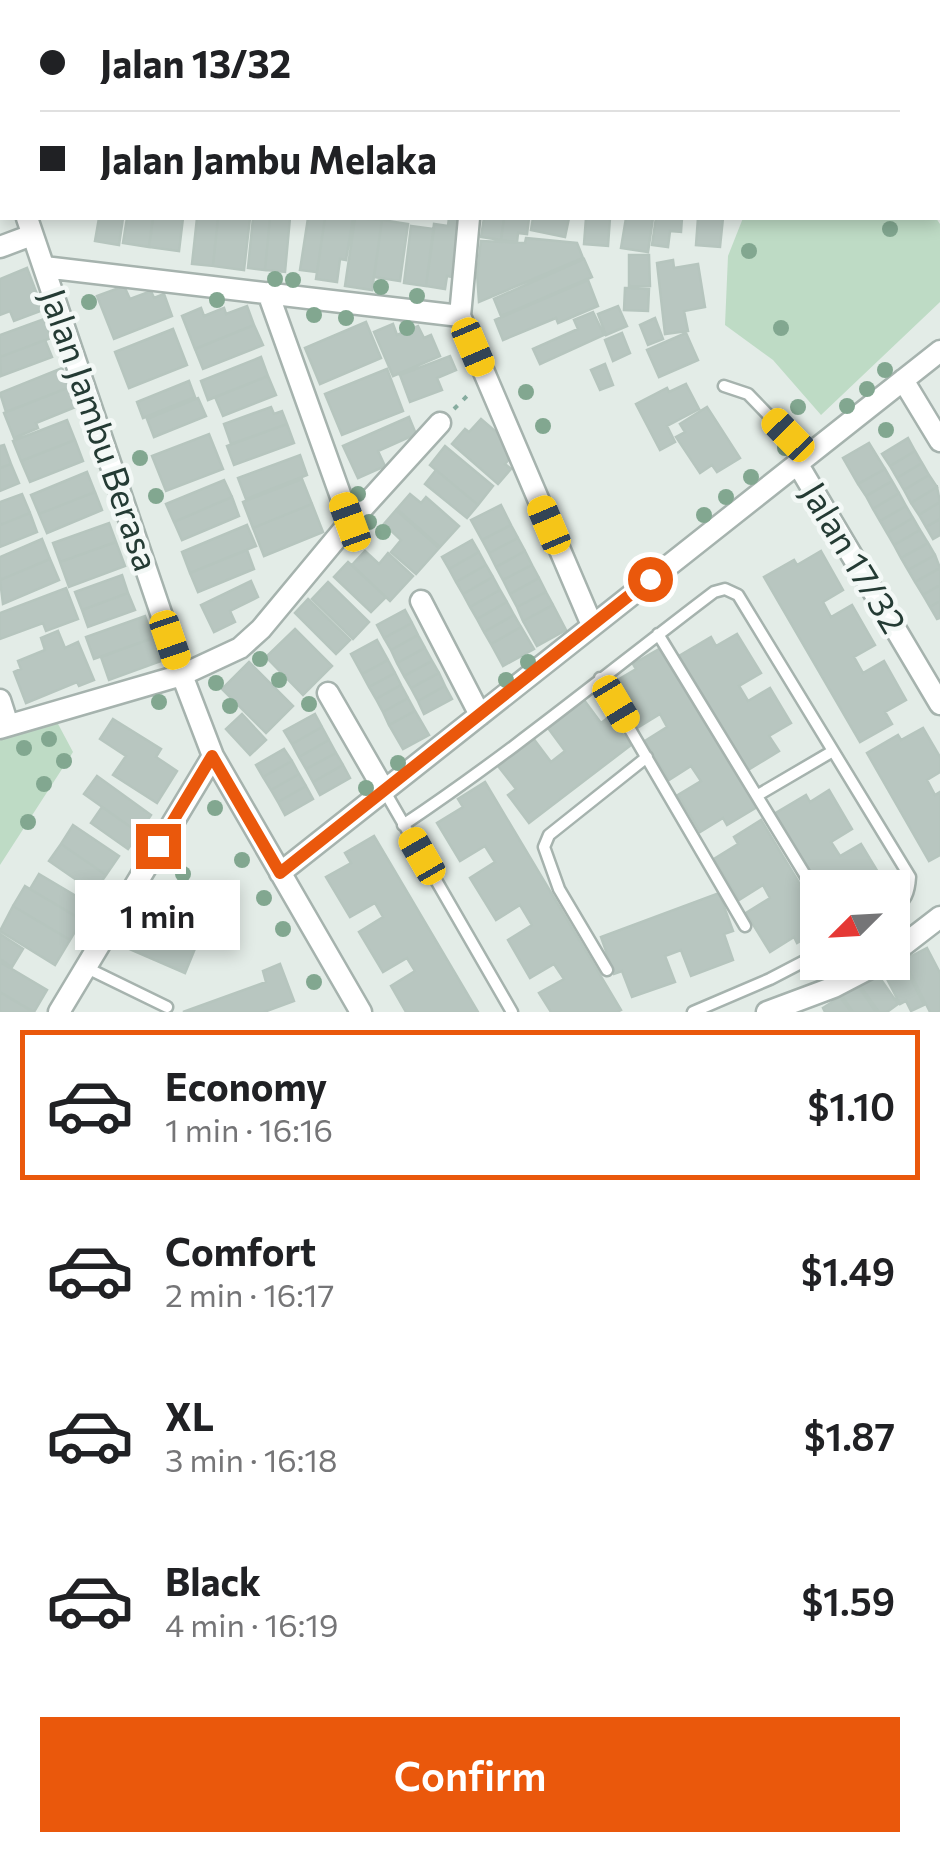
<!DOCTYPE html>
<html lang="en">
<head>
<meta charset="utf-8">
<style>
  body { margin:0; font-family:Commissioner,sans-serif; background:#f2f2f2; color:#202124; height:100vh; display:flex; flex-direction:column; font-size:38px; white-space:nowrap }
  * { box-sizing:border-box; margin:0 }
  p { font-size:32px; color:#757577 }
  .icon { flex:none; width:55px; height:55px; fill:none; stroke:currentColor; stroke-width:2; stroke-linecap:round; stroke-linejoin:round }
  .map { position:relative; height:1012px; overflow:hidden }
  .details { display:flex; flex-direction:column; background:#fff; flex:1 }
  .details>* { flex:none }
  .hud { position:absolute; left:0px; top:0px; width:940px; height:220px; box-shadow:0 5px 15px #0003; display:grid; align-content:center; height:220px; padding:0 40px; background:#fff }
  .needle { width:65px; rotate:246deg }
  .controls { position:absolute; left:800px; top:870px; display:grid; gap:20px }
  .controls a { display:grid; place-items:center; width:110px; height:110px; border-radius:0px; background:#fff; box-shadow:0 5px 15px #0003; font-size:50px }
  .end { position:absolute; width:45px; height:45px; margin:-22px; border:12px solid #ea580c; background:#fff; box-shadow:0 0 0 5px #fff }
  .from { border-radius:50% }
  .bubble { position:absolute; height:70px; border-radius:0px; background:#fff; box-shadow:0 5px 15px #0003; font-size:32px; font-weight:600; line-height:70px; text-align:center }
  .car { position:absolute; width:30px; height:60px; margin:-30px -15px; border-radius:12px; box-shadow:0 0 8px 2px #0007; background:linear-gradient(#f5c518 24%,#345 0 40%,#f5c518 0 76%,#345 0 86%,#f5c518 0) }
  .hud b { display:flex; align-items:center; gap:35px; height:95px; font-size:38px }
  .hud b+b { border-top:2px solid #e0e0e0 }
  .hud i { width:25px; height:25px; background:#202124 }
  ul { padding:18px 0 0; list-style:none }
  li { display:flex; align-items:center; gap:30px; height:150px; margin:0 20px 15px; padding:0 20px; border:5px solid transparent; border-radius:0px }
  li div { flex:1 }
  li b { display:block; font-size:38px }
  li em { font-style:normal; font-weight:600 }
  li.on { border-color:#ea580c }
  li>.icon { width:90px; height:90px; stroke-width:1.5 }
  .action { display:flex; gap:20px; margin-top:auto; padding:20px 40px }
  .action a { flex:1; height:115px; border-radius:0px; background:#ea580c; color:#fff; font-size:40px; font-weight:600; line-height:115px; text-align:center }
  .map>svg:first-child { display:block }
</style>
</head>
<body>
<div class="map">
<svg width="940" height="1012" viewBox="0 0 940 1012">
  <rect width="100%" height="100%" fill="#e3ece7"/>
  <path fill="#bedbc5" d="M743,218H936L940,224V302L821,415L773,360L725,325L728,256Z
    M57,722L73,752L0,865V740Z"/>
  <path fill="#b8c6c0" stroke="#b6c5be" stroke-width="2.5" d="M939,20L940,21V67H938Z
    M99,218H123L119,245L95,241Z
    M127,218H153L149,247L123,243Z
    M153,218H183L179,251L149,247Z
    M197,218H218L213,266L192,264Z
    M218,218H250L244,270L213,266Z
    M253,218H270L265,270L248,268Z
    M270,218H290L285,272L265,270Z
    M308,218H325L317,272L300,270Z
    M325,218H353L346,260L340,259L337,282L316,279Z
    M355,218L382,220L372,290L345,286Z
    M449,218L466,220L458,278L447,276L445,289L426,286L434,224L448,226Z
    M484,218H504L501,240L481,237Z
    M504,218H529L527,234L518,233L517,242L501,240Z
    M533,218H569L565,237L531,230Z
    M586,218H610L608,246L584,244Z
    M626,218H653L648,252L621,248Z
    M656,218H682L681,232L670,231L668,247L652,245Z
    M698,218H723L720,247L696,245Z
    M382,220L408,224L400,281L374,277Z
    M411,226L434,229L426,286L404,283Z
    M526,238L577,243L583,258L479,302L477,274L481,241L525,243Z
    M629,255H649L650,286H629Z
    M584,259L592,277L501,316L494,299Z
    M673,260L674,268L698,264L705,307L684,311L688,331L665,334L657,263Z
    M27,268L43,310L14,321L10,311L0,315V279Z
    M588,280L598,306L558,323L556,318L503,340L495,320Z
    M124,286L130,299L151,291L154,298L164,294L172,316L114,339L97,296Z
    M625,288L649,289L648,311L624,310Z
    M247,306L254,325L195,349L182,316L201,308L204,316L224,308L226,314Z
    M618,306L627,326L606,335L598,314Z
    M593,312L604,335L540,364L533,349L578,329L574,320Z
    M655,318L663,339L648,345L640,325Z
    M44,319L51,338L0,357V335Z
    M366,322L381,358L320,384L305,348Z
    M393,324L397,335L418,326L424,338L431,335L440,356L393,376L374,332Z
    M254,325L263,345L203,369L195,349Z
    M173,329L187,365L129,388L115,352Z
    M622,333L630,353L613,361L605,340Z
    M686,333L698,360L659,377L647,350Z
    M45,340L52,357L1,376L0,357Z
    M450,356L456,370L437,378L442,390L410,402L400,375Z
    M261,357L268,376L208,400L201,381Z
    M605,364L613,385L600,390L591,370Z
    M62,368L70,387L6,412L0,393Z
    M387,369L403,411L342,435L325,394Z
    M268,376L276,395L223,416L215,397Z
    M189,381L195,397L143,418L137,402Z
    M686,384L699,409L667,426L675,442L660,450L636,404L667,388L669,392Z
    M70,387L78,406L36,423L38,428L14,438L4,413Z
    M198,398L206,416L154,437L147,419Z
    M271,407L274,414L282,411L287,424L231,444L224,424Z
    M707,407L740,458L717,472L712,465L700,473L676,437L685,432L680,424Z
    M409,417L416,434L378,451L385,466L358,478L343,446Z
    M481,419L517,450L505,464L511,469L498,484L452,444L465,429L469,432Z
    M67,420L75,440L21,461L13,441Z
    M287,424L294,443L234,465L227,446Z
    M209,434L223,469L166,491L152,456Z
    M908,438L915,451L890,466L882,454Z
    M75,440L83,461L30,482L21,461Z
    M869,443L885,469L858,484L843,458Z
    M4,445L11,464L0,468V446Z
    M445,446L493,486L478,505L430,465Z
    M915,451L922,463L897,478L890,466Z
    M300,455L307,475L246,499L238,478Z
    M922,463L929,475L904,490L897,478Z
    M11,464L19,483L0,491V468Z
    M885,469L892,481L866,496L858,484Z
    M436,470L478,505L467,518L425,484Z
    M87,472L95,492L39,514L31,495Z
    M929,475L937,487L911,503L904,490Z
    M302,479L312,504L253,528L243,502Z
    M224,480L232,497L174,522L166,504Z
    M892,481L899,493L873,509L866,496Z
    M937,487L940,502L919,515L911,503Z
    M95,492L102,510L47,533L39,514Z
    M899,493L906,506L880,521L873,509Z
    M22,494L30,513L0,525V502Z
    M410,494L421,503L426,497L459,526L440,547L397,509Z
    M232,497L239,516L182,540L174,522Z
    M940,502V519L926,527L919,515Z
    M312,504L323,532L264,556L253,528Z
    M501,505L511,525L482,540L471,520Z
    M906,506L913,518L887,533L880,521Z
    M396,510L439,548L416,574L391,552L401,540L384,524Z
    M30,513L37,532L0,547V525Z
    M913,518L920,530L894,545L887,533Z
    M940,519V535L933,539L926,527Z
    M109,523L116,542L60,562L53,543Z
    M247,525L256,546L190,573L182,552Z
    M511,525L518,538L489,553L482,540Z
    M920,530L928,543L901,558L894,545Z
    M518,538L525,551L496,567L489,553Z
    M42,539L50,559L0,580V557Z
    M472,540L479,552L449,569L442,557Z
    M116,542L125,566L69,587L60,562Z
    M928,543L935,555L908,570L901,558Z
    M247,550L254,569L198,592L190,573Z
    M365,551L379,564L388,553L413,576L390,601L352,565Z
    M525,551L532,565L503,580L496,567Z
    M821,551L843,590L823,602L831,617L852,605L875,645L854,657L863,673L884,661L906,700L885,712L892,724L860,742L764,577L794,560L797,565Z
    M479,552L486,565L456,582L449,569Z
    M935,555L940,568L915,582L908,570Z
    M50,559L59,580L3,604L0,580Z
    M348,562L386,597L371,612L334,577Z
    M486,565L493,577L463,594L456,582Z
    M532,565L539,578L510,594L503,580Z
    M940,568V585L923,595L915,582Z
    M122,575L128,593L82,610L75,592Z
    M493,577L500,590L470,607L463,594Z
    M539,578L546,592L517,607L510,594Z
    M251,581L258,597L230,611L235,622L214,632L201,605Z
    M328,582L369,622L353,639L312,599Z
    M940,585V601L930,607L923,595Z
    M66,588L78,619L46,631L43,623L0,639V613Z
    M500,590L507,602L477,619L470,607Z
    M546,592L553,605L523,621L517,607Z
    M128,593L135,610L88,627L82,610Z
    M308,599L350,640L336,654L295,613Z
    M940,601V618L937,619L930,607Z
    M507,602L514,615L484,632L477,619Z
    M553,605L566,630L537,646L523,621Z
    M405,610L412,623L384,638L377,625Z
    M514,615L521,627L491,644L484,632Z
    M145,616L153,638L94,659L86,637Z
    M412,623L418,635L391,650L384,638Z
    M521,627L534,649L503,666L491,644Z
    M295,629L332,666L303,695L266,657Z
    M58,631L65,648L78,642L94,680L79,686L77,682L26,703L14,672L21,669L18,661L45,650L41,638Z
    M737,634L761,673L739,686L748,701L770,688L791,723L769,736L779,751L748,770L679,656L711,637L716,646Z
    M418,635L425,648L397,663L391,650Z
    M153,638L161,661L109,680L101,657Z
    M377,640L388,660L362,674L351,654Z
    M425,648L432,661L404,676L397,663Z
    M661,648L757,807L727,825L723,818L700,832L678,795L701,781L691,766L669,780L645,741L667,727L660,714L637,728L611,684L636,669L633,664Z
    M388,660L395,673L369,687L362,674Z
    M432,661L439,673L411,688L404,676Z
    M249,662L293,706L266,733L222,689Z
    M395,673L401,685L376,699L369,687Z
    M439,673L445,686L418,701L411,688Z
    M401,685L408,698L383,712L376,699Z
    M445,686L452,699L424,714L418,701Z
    M408,698L415,711L389,725L383,712Z
    M584,700L601,723L609,717L631,745L529,823L508,795L516,789L498,766L533,738L551,762L565,751L548,728Z
    M415,711L429,735L403,749L389,725Z
    M242,714L266,740L250,755L226,729Z
    M315,714L322,727L292,744L284,731Z
    M113,719L161,749L156,757L177,771L157,803L113,775L126,756L100,739Z
    M322,727L329,740L299,757L292,744Z
    M923,728L940,757V772L927,780L935,795L940,792V855L929,861L867,753L898,735L901,740Z
    M329,740L336,753L306,769L299,757Z
    M284,749L292,761L263,777L256,765Z
    M336,753L343,765L313,782L306,769Z
    M292,761L299,774L271,790L263,777Z
    M343,765L350,778L320,795L313,782Z
    M299,774L306,786L278,802L271,790Z
    M97,776L151,815L139,833L84,794Z
    M485,782L621,1010L617,1012H551L539,993L564,979L554,964L530,978L508,940L532,925L520,905L496,920L470,878L495,862L485,846L460,861L437,823L463,807L458,799Z
    M306,786L313,799L285,815L278,802Z
    M829,790L852,829L831,842L840,856L861,844L884,882L875,888H818L774,814L806,795L810,802Z
    M102,807L139,833L128,849L91,823Z
    M761,820L818,914V931L797,943L794,937L770,952L746,913L770,898L763,885L739,900L714,859L738,844L734,837Z
    M73,825L119,856L106,875L61,844Z
    M374,836L478,1012H406L391,986L415,971L407,958L383,972L359,932L383,917L375,903L350,917L326,877L351,863L345,853Z
    M61,844L106,875L94,892L49,861Z
    M39,874L91,905L82,920L30,889Z
    M25,886L82,920L70,940L13,906Z
    M719,893L733,931L724,934L733,960L691,976L681,950L665,956L675,982L632,997L622,971L614,974L601,937Z
    M144,904L203,929L185,973L125,947Z
    M13,906L70,940L55,965L0,931Z
    M0,934L23,949L12,967L0,959Z
    M927,948L940,973V1012H930L904,960Z
    M0,962L47,990L34,1012L0,992Z
    M280,964L294,1001L264,1012H183L266,982L263,971Z
    M904,965L924,1005L911,1011L906,1001L900,1004L885,975Z
    M873,968L898,1004L887,1012H879L856,980Z
    M856,983L876,1012H853L841,994Z
    M0,992L33,1012H0Z
    M840,997L851,1012H825L823,1008Z"/>
  <g fill="none" stroke-linecap="round" stroke-linejoin="round">
    <g stroke="#a6b3ae" stroke-width="15">
      <path id="lane" d="M724,386L748,394L807,455
        M658,634L818,896
        M600,678L745,926
        M384,790L512,1012
        M758,795L833,751
        M403,825C511,753 611,670 714,592L725,589L738,595L910,877C909,893 906,901 892,910
        M87,968L167,1007
        M607,970L559,889L544,847L549,835L647,757
        M693,1012L770,979L818,954"/>
    </g>
    <g stroke="#a6b3ae" stroke-width="25">
      <path id="street" d="M0,68L2,69
        M0,114L2,124
        M938,185L940,189
        M27,218L182,675L213,756L361,1012
        M469,218L460,316L592,625
        M0,247L32,235
        M44,267L460,316
        M268,293L350,522
        M903,380L940,441
        M797,463L940,704
        M421,601L480,715
        M328,693L384,790
        M0,700L8,725
        M0,728L182,675L240,648L261,629L350,522L440,423
        M280,873L940,351
        M892,954L940,917
        M59,1012L213,756
        M767,1012L834,987L882,962"/>
    </g>
    <path stroke="#86ac9f" stroke-width="4" stroke-dasharray="5 8" stroke-linecap="butt" d="M454,409L472,391"/>
    <use href="#lane" stroke="#fff" stroke-width="10"/>
    <use href="#street" stroke="#fff" stroke-width="20"/>
  </g>
  <g fill="#82a790">
    <circle cx="890" cy="229" r="8"/>
    <circle cx="749" cy="251" r="8"/>
    <circle cx="275" cy="279" r="8"/>
    <circle cx="293" cy="280" r="8"/>
    <circle cx="381" cy="287" r="8"/>
    <circle cx="417" cy="296" r="8"/>
    <circle cx="217" cy="300" r="8"/>
    <circle cx="89" cy="302" r="8"/>
    <circle cx="314" cy="315" r="8"/>
    <circle cx="346" cy="318" r="8"/>
    <circle cx="407" cy="328" r="8"/>
    <circle cx="781" cy="328" r="8"/>
    <circle cx="885" cy="370" r="8"/>
    <circle cx="867" cy="389" r="8"/>
    <circle cx="526" cy="392" r="8"/>
    <circle cx="847" cy="406" r="8"/>
    <circle cx="798" cy="407" r="8"/>
    <circle cx="543" cy="426" r="8"/>
    <circle cx="886" cy="430" r="8"/>
    <circle cx="785" cy="448" r="8"/>
    <circle cx="140" cy="458" r="8"/>
    <circle cx="751" cy="477" r="8"/>
    <circle cx="358" cy="494" r="8"/>
    <circle cx="156" cy="496" r="8"/>
    <circle cx="726" cy="497" r="8"/>
    <circle cx="704" cy="515" r="8"/>
    <circle cx="369" cy="522" r="8"/>
    <circle cx="383" cy="532" r="8"/>
    <circle cx="260" cy="659" r="8"/>
    <circle cx="528" cy="662" r="8"/>
    <circle cx="279" cy="680" r="8"/>
    <circle cx="506" cy="680" r="8"/>
    <circle cx="216" cy="683" r="8"/>
    <circle cx="159" cy="702" r="8"/>
    <circle cx="309" cy="704" r="8"/>
    <circle cx="230" cy="706" r="8"/>
    <circle cx="49" cy="739" r="8"/>
    <circle cx="24" cy="748" r="8"/>
    <circle cx="64" cy="761" r="8"/>
    <circle cx="398" cy="763" r="8"/>
    <circle cx="44" cy="784" r="8"/>
    <circle cx="366" cy="788" r="8"/>
    <circle cx="215" cy="808" r="8"/>
    <circle cx="28" cy="822" r="8"/>
    <circle cx="242" cy="860" r="8"/>
    <circle cx="183" cy="874" r="8"/>
    <circle cx="264" cy="898" r="8"/>
    <circle cx="283" cy="929" r="8"/>
    <circle cx="314" cy="982" r="8"/>
  </g>
  <g fill="none" stroke-linecap="round" stroke-linejoin="round">
    <path stroke="#ea580c" stroke-width="12" d="M158,846L212,756L280,873L650,579"/>
  </g>
  <g text-anchor="middle" stroke-width="9" stroke-linejoin="round" paint-order="stroke">
    <g font-size="35" fill="#243b34" stroke="#f3f8f6">
      <text transform="translate(99 430) rotate(71)" y="12">Jalan Jambu Berasa</text>
      <text transform="translate(853 558) rotate(59)" y="12">Jalan 17/32</text>
    </g>
  </g>
</svg>
<div class="controls">
<a><svg class="needle" viewBox="-14 -14 28 28"><path d="M0-13l5 13h-10z" fill="#e53935"/><path d="M0 13l5-13h-10z" fill="#757577"/></svg></a>
</div>
<i class="end from" style="left:650px;top:579px"></i>
<i class="end" style="left:158px;top:846px"></i>
<div class="bubble" style="left:75px;top:880px;width:165px">1 min</div>
<i class="car" style="left:473px;top:347px;rotate:157deg"></i>
<i class="car" style="left:788px;top:435px;rotate:316deg"></i>
<i class="car" style="left:350px;top:522px;rotate:340deg"></i>
<i class="car" style="left:549px;top:525px;rotate:337deg"></i>
<i class="car" style="left:170px;top:640px;rotate:161deg"></i>
<i class="car" style="left:616px;top:704px;rotate:149deg"></i>
<i class="car" style="left:422px;top:856px;rotate:330deg"></i>
<div class="hud">
<b><i class="from"></i>Jalan 13/32</b>
<b><i></i>Jalan Jambu Melaka</b>
</div>
</div>
<section class="details">
<ul>
<li class="on"><svg class="icon" aria-label="car" viewBox="0 0 24 24"><path d="M5 17H2v-5l4-1 3-4h7l3 4 3 1v5h-3M9 17h6M6 11h13"/><circle cx="7" cy="17" r="2"/><circle cx="17" cy="17" r="2"/></svg><div><b>Economy</b><p>1 min · 16:16</p></div><em>$1.10</em></li>
<li><svg class="icon" aria-label="car" viewBox="0 0 24 24"><path d="M5 17H2v-5l4-1 3-4h7l3 4 3 1v5h-3M9 17h6M6 11h13"/><circle cx="7" cy="17" r="2"/><circle cx="17" cy="17" r="2"/></svg><div><b>Comfort</b><p>2 min · 16:17</p></div><em>$1.49</em></li>
<li><svg class="icon" aria-label="car" viewBox="0 0 24 24"><path d="M5 17H2v-5l4-1 3-4h7l3 4 3 1v5h-3M9 17h6M6 11h13"/><circle cx="7" cy="17" r="2"/><circle cx="17" cy="17" r="2"/></svg><div><b>XL</b><p>3 min · 16:18</p></div><em>$1.87</em></li>
<li><svg class="icon" aria-label="car" viewBox="0 0 24 24"><path d="M5 17H2v-5l4-1 3-4h7l3 4 3 1v5h-3M9 17h6M6 11h13"/><circle cx="7" cy="17" r="2"/><circle cx="17" cy="17" r="2"/></svg><div><b>Black</b><p>4 min · 16:19</p></div><em>$1.59</em></li>
</ul>
<div class="action"><a>Confirm</a></div>
</section>
</body>
</html>
